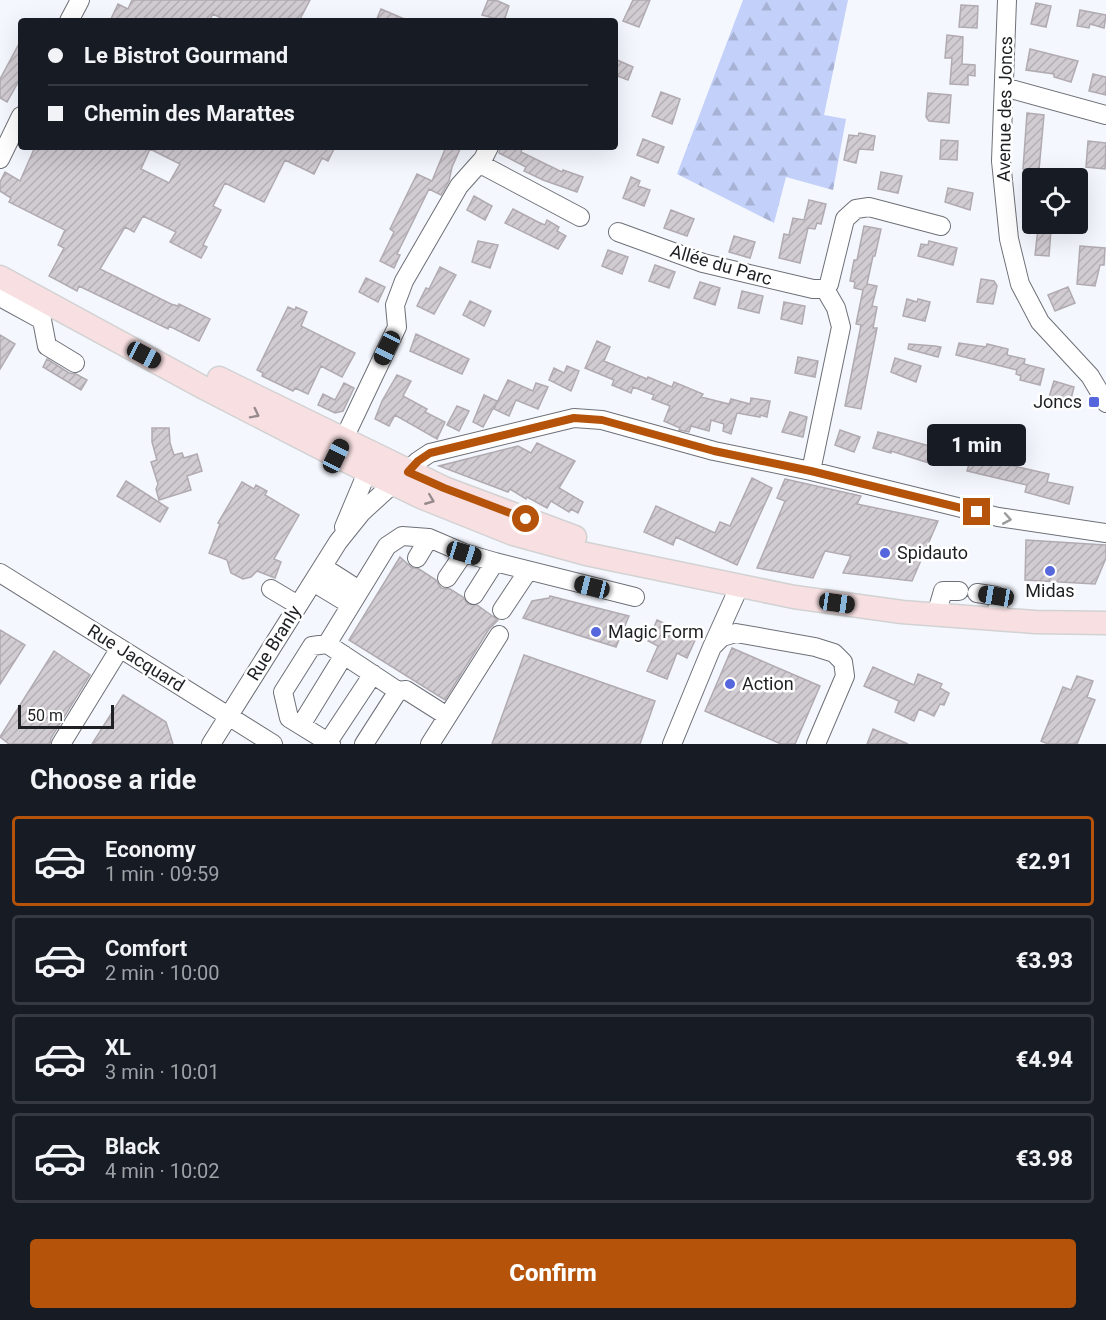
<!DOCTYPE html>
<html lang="en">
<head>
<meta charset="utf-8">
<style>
  body { margin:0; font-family:Roboto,sans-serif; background:#242831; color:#f1f3f6; height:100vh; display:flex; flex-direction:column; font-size:22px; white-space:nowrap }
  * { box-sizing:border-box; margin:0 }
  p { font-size:20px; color:#9ea1a6 }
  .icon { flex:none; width:33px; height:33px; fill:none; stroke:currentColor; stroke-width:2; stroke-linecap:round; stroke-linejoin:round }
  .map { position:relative; height:744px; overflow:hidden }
  .panel { display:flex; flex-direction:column; background:#171b24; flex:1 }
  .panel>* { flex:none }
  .hud { position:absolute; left:18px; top:18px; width:600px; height:132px; border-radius:6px; box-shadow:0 6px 24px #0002; display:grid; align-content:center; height:132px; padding:0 30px; background:#171b24 }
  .fabs { position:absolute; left:1022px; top:168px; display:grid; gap:12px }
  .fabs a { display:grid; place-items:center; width:66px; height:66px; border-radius:6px; background:#171b24; box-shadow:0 6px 24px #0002; font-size:30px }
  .scale { position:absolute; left:18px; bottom:15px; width:96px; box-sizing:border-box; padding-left:6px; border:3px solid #1f2023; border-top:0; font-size:16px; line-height:21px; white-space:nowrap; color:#1f2023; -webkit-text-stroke:4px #fff; paint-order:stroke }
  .end { position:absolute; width:27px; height:27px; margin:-14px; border:8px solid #b45309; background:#fff; box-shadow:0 0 0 3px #fff }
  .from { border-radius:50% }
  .bubble { position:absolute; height:42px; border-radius:6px; background:#171b24; box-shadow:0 6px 24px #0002; font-size:20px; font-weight:800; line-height:42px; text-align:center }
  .car { position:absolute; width:18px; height:36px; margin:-18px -9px; border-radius:8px; box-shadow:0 0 4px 2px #0007; background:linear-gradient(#222 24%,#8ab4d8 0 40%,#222 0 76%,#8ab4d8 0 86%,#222 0) }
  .hud b { display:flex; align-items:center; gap:21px; height:57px; font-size:22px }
  .hud b+b { border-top:2px solid #363941 }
  .hud i { width:15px; height:15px; background:#f1f3f6 }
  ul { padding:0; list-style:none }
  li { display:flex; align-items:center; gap:18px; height:90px; margin:0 12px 9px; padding:0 18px; border:3px solid #363941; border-radius:6px }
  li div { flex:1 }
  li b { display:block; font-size:22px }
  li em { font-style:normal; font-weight:800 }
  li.current { border-color:#b45309 }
  li>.icon { width:54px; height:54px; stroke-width:1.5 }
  h2 { padding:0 30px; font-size:27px; line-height:72px }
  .primary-button { display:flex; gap:12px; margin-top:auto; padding:12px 30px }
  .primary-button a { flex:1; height:69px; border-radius:6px; background:#b45309; color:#fff; font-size:24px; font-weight:800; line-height:69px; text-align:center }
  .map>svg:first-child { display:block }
</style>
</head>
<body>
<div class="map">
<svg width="1106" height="744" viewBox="0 0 1106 744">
  <defs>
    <pattern id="forest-firs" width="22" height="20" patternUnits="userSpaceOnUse" patternTransform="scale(1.5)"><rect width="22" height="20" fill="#c3d0f9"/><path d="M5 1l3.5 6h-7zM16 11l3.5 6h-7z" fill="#a7b2d5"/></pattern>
    <pattern id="building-hatch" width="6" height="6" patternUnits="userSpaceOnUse" patternTransform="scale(1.5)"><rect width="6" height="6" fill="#d1ccd2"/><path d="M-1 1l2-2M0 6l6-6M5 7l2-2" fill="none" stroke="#b3afb4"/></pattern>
  </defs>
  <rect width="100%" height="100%" fill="#f4f7fe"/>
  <path fill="url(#forest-firs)" d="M743,0H848L824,115L846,119L833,190L786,177L774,223L677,174Z"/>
  <path fill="url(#building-hatch)" stroke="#b1abb1" stroke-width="1.5" fill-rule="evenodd" d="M132,0H310L299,21H227L213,14L209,21H110L118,4L128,9Z
    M488,0L498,1L509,6L504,21L482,15Z
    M633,0H650L639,27L623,21Z
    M1036,3L1051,6L1046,27L1031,24Z
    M961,5L978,6L977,28L959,27Z
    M381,9L409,21H376Z
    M1080,10L1106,15L1104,28L1090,24L1089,28L1077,26Z
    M947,35L963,37L962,64L975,65V76L968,75V85L950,84L952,58H945Z
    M21,40V77L7,102L0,98V79Z
    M1030,49L1078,61L1071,82L1054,77V74L1026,70Z
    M615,59L633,67L628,80L615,75Z
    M1093,74L1106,77V95L1089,91Z
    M661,92L680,99L672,124L652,116Z
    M928,93L951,95L949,123L929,121L926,117Z
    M1027,113L1044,115L1039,170L1023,169Z
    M859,133L875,136L873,150L859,149L856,163L844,160L849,135L858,136Z
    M643,139L664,147L658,163L637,155Z
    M941,140L958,141L957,160L940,159Z
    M1088,141L1106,143L1105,169L1086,167Z
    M35,147H335L328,161L322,158L314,174L285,160L264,202L225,183L213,206L221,210L203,245L207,247L201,258L170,242L176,232L143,216L134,232L125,227L100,269L171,304L178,306L179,304L210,319L199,341L169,326L168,329L79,286L77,291L49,276L64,248L58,245L65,230L9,202L11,198L0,191V182L5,172L20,181ZM150,149L180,164L169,183L141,169Z
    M446,147H461L452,167L449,181L441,195L429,189L397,254L400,255L394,268L380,261L394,232L390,229L417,174L432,181Z
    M500,147H523L521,152L562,172L563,170L583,177L577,192L543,180L524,171L526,167L499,153Z
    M881,172L902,176L898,193L878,189Z
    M631,177L640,181L638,186L650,190L644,206L623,198Z
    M948,188L973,193L970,210L945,202Z
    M474,196L492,206L485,220L467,210Z
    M809,200L826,204L821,224L817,223L815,229L808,228L800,263L779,258L784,234L789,235L793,218L804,220Z
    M513,209L538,222L545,225L547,220L559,227L557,231L566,236L558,249L505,223Z
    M671,210L694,219L687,236L664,228Z
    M864,226L881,229L875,256H873L867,284L877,286L872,306L877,307L873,328H877L861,409L845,406L861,325L856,324L863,290L854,288L855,282L850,281L854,260H857Z
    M1038,228L1051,230L1049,256L1035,255Z
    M734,236L755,242L750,258L729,252Z
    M478,241L498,245L490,268L472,262Z
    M929,241L957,248L953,265L918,256L921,244L928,245Z
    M1080,246L1105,248L1104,265H1100L1095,286L1077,284Z
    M608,250L628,257L622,274L602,266Z
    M655,265L675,272L669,288L649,281Z
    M440,267L456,275L434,314L417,306L426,288L429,289Z
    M366,278L385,287L378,302L359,292Z
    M981,279L994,281L997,286L993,304L977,302Z
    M700,282L720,288L715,305L694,298Z
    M1068,287L1075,303L1055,311L1048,295Z
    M742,291L763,296L759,313L738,308Z
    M907,299L917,302L918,299L930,302L925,321L903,316Z
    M470,301L491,311L484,326L463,315Z
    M784,302L805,306L802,324L781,319Z
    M288,307L295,310L296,307L307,312L301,326L355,353L342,377L321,366L308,394L295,388L293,391L262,376L263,373L257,370Z
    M416,334L469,359L462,374L410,351Z
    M0,335L15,344L0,369Z
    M597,341L610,347L604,361L647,379L648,377L672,387L674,382L703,394L701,397L729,404L731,399L750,404L751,398L770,401L767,417L760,415V417L737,413L731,434L723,431L724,424L711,420L709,431L691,426L689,432L679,430L680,428L664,421L670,406L652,399L654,395L633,387L631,393L612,385L614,380L585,368Z
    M959,343L986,347L987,344L1008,349L1007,355L1025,359L1024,364L1044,369L1040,385L1020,380L1021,376L1016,374L1017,370L956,355Z
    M909,344L935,346L941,347L938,357L908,349Z
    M798,357L818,361L815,377L795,373Z
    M895,358L921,366L916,382L891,372Z
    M47,359L69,373L76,374L87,380L81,390L43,367Z
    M567,366L579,371L571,391L549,380L554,368L564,373Z
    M397,375L411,381L403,396L427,409L425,412L445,422L437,439L395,415L389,426L375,419L382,401Z
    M508,380L533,391L536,383L548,387L538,409L516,400L509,416L494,409Z
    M1054,381L1074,387L1070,403L1049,397Z
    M344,383L354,388L343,411L335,413L318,405L323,394L335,400Z
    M484,395L497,401L483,427L473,422Z
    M457,406L469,411L459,431L447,425Z
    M790,412L807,417L803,437L782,432Z
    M152,428H169L170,443L174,455L182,453L184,458L197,454L202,471L187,476L191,490L159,500L156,489L158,484L151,462L157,460L152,442Z
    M840,430L860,437L854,452L835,445Z
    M878,432L937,448L932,464L891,451V453L873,448Z
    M956,438L986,446L983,459L1049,474L1047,482L1073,487L1069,504L1025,492L1027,485L967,471L970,461L952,457Z
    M537,443L575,461L559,488L583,502L578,513L571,509L569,512L551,501L547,508L527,497L526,499L510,489L508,492L439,466L518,446L531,453Z
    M752,478L772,488L737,565L676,537L673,545L644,532L656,506L715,533L720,522L730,526Z
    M785,479L861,496L857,504L938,521L912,581L843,573L851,556L825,551L813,578L757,568L785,501L777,498Z
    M126,481L168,508L160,522L117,496Z
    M242,482L254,489L256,485L267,491L265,495L299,515L274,559L281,562L275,578L257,571L251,577L243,579L231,573L227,560L209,553L220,524L218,523Z
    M1026,540L1106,545V558L1095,584L1025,580Z
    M400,557L411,567L419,569L436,580L441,588L450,589L463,597L468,604L477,605L498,620L489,629L445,700L349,640Z
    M550,596L629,616L616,647L523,618L532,601L549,598Z
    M657,620L696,638L687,658L677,653L667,679L647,671L658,646L648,641Z
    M0,630L25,645L0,684Z
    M732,648L820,686L795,744H781L705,711Z
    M54,651L90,675L51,738L50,744H9L0,737Z
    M524,655L655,701L640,744H492Z
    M873,667L914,685L918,674L942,684L940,688L949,693L944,705L940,704L934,716L919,709L914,721L895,712L899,701L864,686Z
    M1077,676L1093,681L1087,697L1095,700L1077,744H1048L1041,741L1063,687L1071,690Z
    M123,695L166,722L173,744H92Z
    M873,729L908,744H867Z"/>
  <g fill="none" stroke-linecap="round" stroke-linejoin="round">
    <g stroke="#6e7077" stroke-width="20">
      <path id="minor" d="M1007,0L1001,161L1009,239L1020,284L1040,322L1090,376L1106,403
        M69,21L80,0
        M1004,87L1106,115
        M0,159L21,116
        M478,165L486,167L580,217
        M618,232L703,263L813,289H825
        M825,289L829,284L845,219L856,209L869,207L941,226
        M0,297L42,320L47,346L75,363
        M339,449L397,327L395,305L404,281L459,186L483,159L489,147
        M811,471L841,327L836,308L825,289
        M344,527L373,458
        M417,558L429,538
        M323,567L359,590
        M0,573L273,744
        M447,578L464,553
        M313,582L351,605
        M271,589L298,605
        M977,593L996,596L1000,619
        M474,595L495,562
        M502,610L528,571
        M936,615L943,591H959
        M327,644L312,646L283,692L289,718L331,744
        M712,647L740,585
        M398,691L327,644L387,546L402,536L429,538L464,553L495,562L635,597
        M301,725L344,655
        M328,742L373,674
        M61,744L120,648
        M211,744L338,542L362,512L418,461L430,453L574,418L602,420L714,451L811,471L998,517L1106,533
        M364,744L398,691L406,690L447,716
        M430,744L499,635
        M672,744L712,647L722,637L736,633L815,647L834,653L843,662L845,676L816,744"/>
    </g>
    <g stroke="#d2d2d3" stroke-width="25">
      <path id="major" d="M0,277L206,389L336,456L423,498L513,534L586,554L794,597L902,612L1035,622L1106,623
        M219,378L444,488L575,537"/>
    </g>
    <use href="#minor" stroke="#fff" stroke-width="18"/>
    <use href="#major" stroke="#f8e0e2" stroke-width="22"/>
  </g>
  <defs><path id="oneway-chevron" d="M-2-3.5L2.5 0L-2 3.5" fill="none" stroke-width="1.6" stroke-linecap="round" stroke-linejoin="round" transform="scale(1.5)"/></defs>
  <g stroke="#968a8c">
    <use href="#oneway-chevron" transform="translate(255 414) rotate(27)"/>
    <use href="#oneway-chevron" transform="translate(430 500) rotate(22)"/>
  </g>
  <use stroke="#9a9b9c" href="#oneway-chevron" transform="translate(1007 519) rotate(10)"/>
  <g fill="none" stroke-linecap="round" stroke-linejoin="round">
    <path stroke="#b45309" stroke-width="8" d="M526,519L444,488L408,472L418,461L430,453L574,418L602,420L714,451L811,471L977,512"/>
  </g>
  <g fill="#5666dd" stroke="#fff" stroke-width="2">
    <rect x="1088" y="396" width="12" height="12" rx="3"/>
    <circle cx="885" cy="553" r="6"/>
    <circle cx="1050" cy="571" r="6"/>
    <circle cx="596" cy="632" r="6"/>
    <circle cx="730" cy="684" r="6"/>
  </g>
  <g text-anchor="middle" stroke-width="5" stroke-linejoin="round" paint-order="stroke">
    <g font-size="18" fill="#1f2023" stroke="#fff">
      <text transform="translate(1005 109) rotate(-89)" y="6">Avenue des Joncs</text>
      <text transform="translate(721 265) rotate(16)" y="6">Allée du Parc</text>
      <text transform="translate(274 643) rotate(-58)" y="6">Rue Branly</text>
      <text transform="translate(136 658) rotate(32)" y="6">Rue Jacquard</text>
    </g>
    <g font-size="18" fill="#1f2023" stroke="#fff" text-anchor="start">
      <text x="1082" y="408" text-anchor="end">Joncs</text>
      <text x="897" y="559">Spidauto</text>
      <text x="1050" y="597" text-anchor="middle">Midas</text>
      <text x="608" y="638">Magic Form</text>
      <text x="742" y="690">Action</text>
    </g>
  </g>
</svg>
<div class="fabs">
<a><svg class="icon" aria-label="locate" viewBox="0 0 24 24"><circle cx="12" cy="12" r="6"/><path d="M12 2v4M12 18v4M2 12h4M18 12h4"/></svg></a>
</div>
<div class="scale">50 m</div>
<i class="end from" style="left:526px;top:519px"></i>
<i class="end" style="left:977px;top:512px"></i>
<div class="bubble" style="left:927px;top:424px;width:99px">1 min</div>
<i class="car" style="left:387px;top:348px;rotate:206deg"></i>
<i class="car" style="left:144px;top:355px;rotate:118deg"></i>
<i class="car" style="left:336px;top:456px;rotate:26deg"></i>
<i class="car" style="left:464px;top:553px;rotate:107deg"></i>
<i class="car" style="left:592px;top:587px;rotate:284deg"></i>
<i class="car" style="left:996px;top:596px;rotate:279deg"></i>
<i class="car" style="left:837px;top:603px;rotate:98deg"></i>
<div class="hud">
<b><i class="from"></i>Le Bistrot Gourmand</b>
<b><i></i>Chemin des Marattes</b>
</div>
</div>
<section class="panel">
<h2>Choose a ride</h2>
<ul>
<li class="current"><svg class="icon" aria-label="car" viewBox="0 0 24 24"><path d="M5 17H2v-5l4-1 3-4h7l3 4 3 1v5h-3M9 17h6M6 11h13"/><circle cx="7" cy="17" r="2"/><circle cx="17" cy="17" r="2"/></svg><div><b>Economy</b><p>1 min · 09:59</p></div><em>€2.91</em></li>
<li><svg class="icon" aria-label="car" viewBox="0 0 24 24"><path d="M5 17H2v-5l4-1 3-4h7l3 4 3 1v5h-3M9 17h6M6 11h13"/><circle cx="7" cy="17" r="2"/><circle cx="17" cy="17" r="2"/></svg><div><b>Comfort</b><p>2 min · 10:00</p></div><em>€3.93</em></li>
<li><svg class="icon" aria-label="car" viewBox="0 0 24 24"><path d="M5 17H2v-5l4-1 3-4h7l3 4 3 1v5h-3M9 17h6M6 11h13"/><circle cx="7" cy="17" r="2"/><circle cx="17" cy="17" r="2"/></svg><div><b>XL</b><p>3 min · 10:01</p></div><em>€4.94</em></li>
<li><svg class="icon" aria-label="car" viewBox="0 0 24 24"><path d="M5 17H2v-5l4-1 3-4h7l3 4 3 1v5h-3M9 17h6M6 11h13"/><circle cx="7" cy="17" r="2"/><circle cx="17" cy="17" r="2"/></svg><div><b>Black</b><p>4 min · 10:02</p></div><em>€3.98</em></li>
</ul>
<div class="primary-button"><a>Confirm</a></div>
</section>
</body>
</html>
